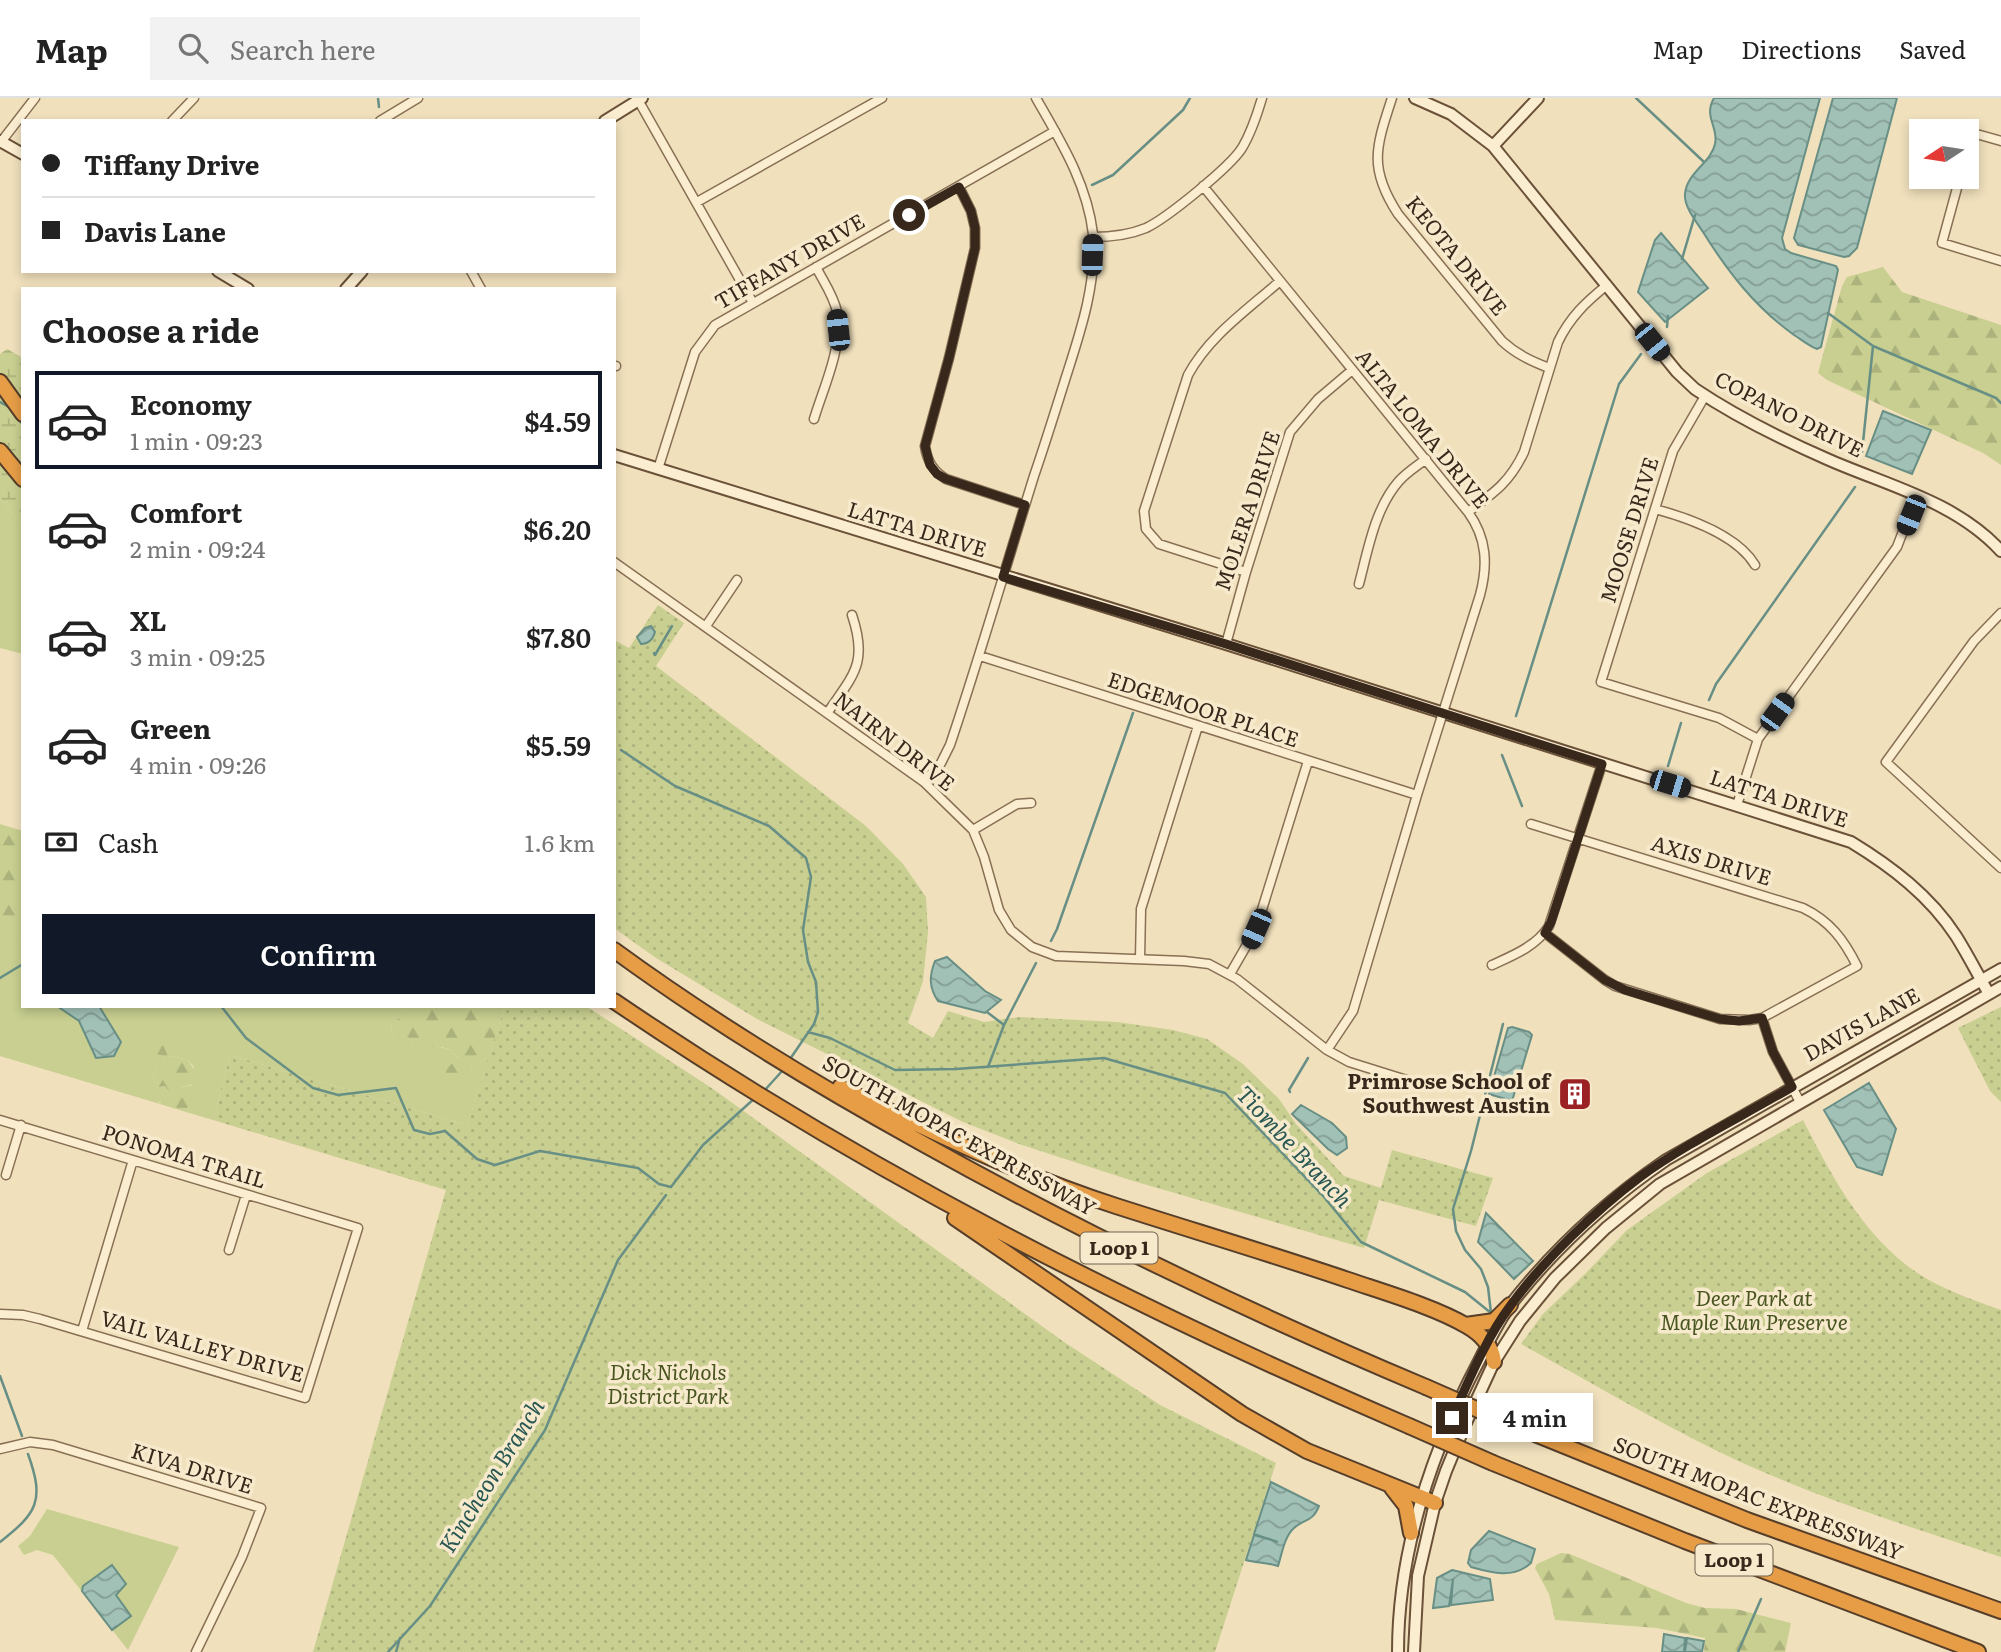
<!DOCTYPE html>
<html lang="en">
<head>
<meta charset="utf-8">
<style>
  body { margin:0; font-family:Literata,serif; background:#f2f2f2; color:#222; height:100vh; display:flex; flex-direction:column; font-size:26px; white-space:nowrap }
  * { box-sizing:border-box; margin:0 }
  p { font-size:23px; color:#767676 }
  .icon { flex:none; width:38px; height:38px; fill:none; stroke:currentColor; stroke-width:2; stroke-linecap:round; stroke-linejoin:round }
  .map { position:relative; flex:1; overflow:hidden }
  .drawer { position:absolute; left:21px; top:189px; width:595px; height:721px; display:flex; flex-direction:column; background:#fff; border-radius:0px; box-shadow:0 4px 10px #0003 }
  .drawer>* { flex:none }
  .banner { position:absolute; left:21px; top:21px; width:595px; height:154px; border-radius:0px; box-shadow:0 4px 10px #0003; display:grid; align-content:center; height:154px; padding:0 21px; background:#fff }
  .needle { width:46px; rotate:258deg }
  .buttons { position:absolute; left:1909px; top:21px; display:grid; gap:14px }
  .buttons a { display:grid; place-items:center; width:70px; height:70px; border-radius:0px; background:#fff; box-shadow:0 4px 10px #0003; font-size:35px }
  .end { position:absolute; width:32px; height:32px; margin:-16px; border:9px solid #37281b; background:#fff; box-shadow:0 0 0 4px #fff }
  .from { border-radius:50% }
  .bubble { position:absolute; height:49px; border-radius:0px; background:#fff; box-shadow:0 4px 10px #0003; font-size:23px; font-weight:600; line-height:49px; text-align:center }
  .car { position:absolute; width:21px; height:42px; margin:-21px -10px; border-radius:9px; box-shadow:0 0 5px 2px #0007; background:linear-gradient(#222 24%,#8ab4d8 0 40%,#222 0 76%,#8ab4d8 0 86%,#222 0) }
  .banner b { display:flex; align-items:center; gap:24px; height:66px; font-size:26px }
  .banner b+b { border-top:2px solid #e0e0e0 }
  .banner i { width:18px; height:18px; background:#222 }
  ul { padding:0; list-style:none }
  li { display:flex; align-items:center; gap:21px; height:98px; margin:0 14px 10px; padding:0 7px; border:4px solid transparent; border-radius:0px }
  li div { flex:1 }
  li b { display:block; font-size:26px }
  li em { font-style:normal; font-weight:600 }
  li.selected { border-color:#111827 }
  li>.icon { width:63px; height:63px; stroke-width:1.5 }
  h2 { padding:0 21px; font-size:32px; line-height:84px }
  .pay { display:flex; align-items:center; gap:18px; height:77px; padding:0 21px; font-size:26px }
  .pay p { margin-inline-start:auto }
  .primary-button { display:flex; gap:14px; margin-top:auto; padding:14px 21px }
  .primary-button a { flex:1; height:80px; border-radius:0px; background:#111827; color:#fff; font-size:28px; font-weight:600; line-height:80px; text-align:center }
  header { display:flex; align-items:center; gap:42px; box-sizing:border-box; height:98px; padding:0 35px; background:#fff; border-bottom:2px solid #e0e0e0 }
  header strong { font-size:33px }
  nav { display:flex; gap:38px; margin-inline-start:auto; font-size:24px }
  .search { width:490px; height:63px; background:#f2f2f2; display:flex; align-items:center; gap:18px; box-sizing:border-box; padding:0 24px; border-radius:0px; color:#767676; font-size:26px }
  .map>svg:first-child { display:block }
</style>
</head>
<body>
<header>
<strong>Map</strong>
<div class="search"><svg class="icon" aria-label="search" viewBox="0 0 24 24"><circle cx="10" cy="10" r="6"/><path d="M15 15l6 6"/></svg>Search here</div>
<nav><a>Map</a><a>Directions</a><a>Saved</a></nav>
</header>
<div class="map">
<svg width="2001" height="1554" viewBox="0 0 2001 1554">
  <defs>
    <pattern id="forest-firs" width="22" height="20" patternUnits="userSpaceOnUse" patternTransform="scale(1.75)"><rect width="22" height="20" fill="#c8cf90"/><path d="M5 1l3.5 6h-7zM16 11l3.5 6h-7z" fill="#acb27c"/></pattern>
    <pattern id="wetland-marsh" width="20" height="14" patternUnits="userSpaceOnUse" patternTransform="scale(1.75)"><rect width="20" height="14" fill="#c8cf90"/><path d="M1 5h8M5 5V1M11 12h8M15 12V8" fill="none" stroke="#acb27c"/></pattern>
    <pattern id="park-dots" width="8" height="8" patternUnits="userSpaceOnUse" patternTransform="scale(1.75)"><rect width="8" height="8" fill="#c8cf90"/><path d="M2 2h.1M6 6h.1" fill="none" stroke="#acb27c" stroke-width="1.8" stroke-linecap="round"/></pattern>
    <pattern id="water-waves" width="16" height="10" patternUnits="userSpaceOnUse" patternTransform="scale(1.75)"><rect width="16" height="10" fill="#a1c1b7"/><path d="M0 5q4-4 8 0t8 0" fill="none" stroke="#849d94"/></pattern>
  </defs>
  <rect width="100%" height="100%" fill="#f0e0bc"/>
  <path fill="#c8cf90" d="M0,400L23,429V556L0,550Z
    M0,830L20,839L23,837V908H402L397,925L392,927L391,932L394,937L408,939L414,947L430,946L453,953L469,977L472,968L489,959L467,1027L230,957L213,1022L186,1014L190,1008L180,993L181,990L192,987L194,969L187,961L168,958L164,948L161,957L164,961L162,969H157L153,981L159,989L165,988L168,992V997L159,1004L160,1006L0,958Z
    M47,1411L179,1449L128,1552L53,1457L37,1452L24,1457L18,1448L30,1438Z"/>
  <path fill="url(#forest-firs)" d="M1883,169L1902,194L2001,227V367L1983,355L1827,282L1818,275L1842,188L1847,179Z
    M0,726L23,733V837L20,839L11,837L0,830Z
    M402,908H505L489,959L472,968L469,977L463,983H449L445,979L446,971L458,960L453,953L442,949H434L430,946L419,949L414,947L408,939L401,941L394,937L391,932L392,927L397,924Z
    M157,947L164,948L168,958L187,961L198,977L196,985L181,990V993L188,997L192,1005L186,1014L160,1006L161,1001L168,997V992L165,988L159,989L153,981L157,969L161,968L164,961L161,957L155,956Z
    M1561,1455L1570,1456L1686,1505L1705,1510L1736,1511L1791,1525L1785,1554H1704L1705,1540L1657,1530L1555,1522L1549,1496L1535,1470L1537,1466Z"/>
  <path fill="url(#wetland-marsh)" d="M7,251L23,260V429L0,400V256Z"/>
  <path fill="url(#park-dots)" d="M658,507L684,525L656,568L866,728L903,766L926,799L928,834L923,883L908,925L933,940L948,913L984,924L1020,919L1117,924L1173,932L1207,941L1243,966L1279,1001L1296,1026L1344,1078L1381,1090L1392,1052L1493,1080L1476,1128L1379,1102L1364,1150L1130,1082L1019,1046L963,1024L757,921L656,860L614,830V542L629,550Z
    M505,908H586L713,991L1064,1244L1160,1307L1276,1365L1215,1554H313L446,1092L213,1022L230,957L467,1027Z
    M2001,909V1004L1990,993L1958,930Z
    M1803,1022C1830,1075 1858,1128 1905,1166C1932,1188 1968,1200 2001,1212V1459C1920,1432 1839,1407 1761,1373C1678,1337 1600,1289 1521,1246L1543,1216L1586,1175L1627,1132L1707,1075Z"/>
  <path fill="url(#water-waves)" stroke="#688f85" stroke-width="2" d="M1714,0H1820L1782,140L1785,151L1791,155L1836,168L1838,172L1821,249L1817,251C1809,248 1802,242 1794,237C1755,209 1728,174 1703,134C1696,123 1684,109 1685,96C1687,74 1711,65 1715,46C1719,29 1703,19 1714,0Z
    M1833,0H1897L1857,150L1849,158L1844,159L1798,147L1794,140Z
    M1661,135L1708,190L1665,224L1638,194L1655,142Z
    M1883,313L1931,332L1912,376L1866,358Z
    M651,528L655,534C653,541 649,546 641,546L637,539L645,530Z
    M947,859L985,893L1001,902L985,915L938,903C929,890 929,878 935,863Z
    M57,908H99L121,944L114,958L96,960L79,923Z
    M1512,929L1529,934L1532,937L1512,1003L1489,996L1508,930Z
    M1869,985L1896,1031L1882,1077L1857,1069L1824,1012Z
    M1301,1007L1332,1025L1346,1039L1347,1050L1337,1057L1328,1051L1292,1016Z
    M1486,1115L1533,1163L1514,1181L1478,1144Z
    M1271,1384L1319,1408C1312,1425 1305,1420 1294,1430C1284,1439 1282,1456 1278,1468C1266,1464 1256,1465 1246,1462L1254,1437L1278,1444L1254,1436Z
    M1489,1433L1535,1451L1531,1465C1513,1481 1492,1475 1471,1469L1468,1465L1471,1452Z
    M112,1467L126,1486L116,1497L131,1518L112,1532L82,1493L83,1488Z
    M1452,1472L1490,1481L1493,1502L1451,1507L1453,1481L1449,1508L1433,1510L1437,1480Z
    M1664,1536L1685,1540L1684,1554H1662Z
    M1687,1540L1704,1543L1702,1554H1685Z"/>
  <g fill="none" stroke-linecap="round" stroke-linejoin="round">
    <path stroke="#688f85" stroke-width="2.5" d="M378,0L379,9
      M1636,0L1704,64
      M1092,87L1113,77L1183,12L1190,0
      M1682,161L1695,117
      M1828,215L1873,248L1996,300L2001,305
      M1667,229L1668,218
      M0,304L11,310
      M17,318L23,327
      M1862,354L1873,248
      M654,555L655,557L672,528
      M1709,602L1716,586L1855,389
      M1516,618L1619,286L1641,256
      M621,652L675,688L769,728L806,760L811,779L803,832L808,864L816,884L818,914L814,926L788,964
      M1502,657L1522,708
      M1668,668L1681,625
      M1051,843L1057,831L1133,615
      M0,880L23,866
      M221,908L246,940L313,990L338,997L396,990L414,1032L430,1036L445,1033L477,1061L495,1067L540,1053L638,1070L659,1086L671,1089L703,1047L756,999
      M987,914L1004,927
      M808,934L830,940L895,972L956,971L1104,960L1225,995L1324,1099L1361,1144L1465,1194L1491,1215
      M988,969L1004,927L1036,865
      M764,993L783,972
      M1290,994L1289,992L1308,960
      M1491,1215L1488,1189L1481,1171L1465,1152L1456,1133L1453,1111L1471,1053L1503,926
      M0,1278L22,1338
      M0,1444C37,1415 45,1403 28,1356
      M388,1554L430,1508L545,1332L618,1162L666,1097
      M396,1554L400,1540
      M1738,1554L1761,1501"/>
    <g stroke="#897055" stroke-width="11">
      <path id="street" d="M637,0L753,205
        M1392,0C1376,49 1368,70 1398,116L1502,243C1516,256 1531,263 1549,270
        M172,23L194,0
        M380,23L418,0
        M1,44L35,0
        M1967,56L1973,35L2001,43
        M1960,79L1942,145L2001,163
        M1203,88L1468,414C1487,440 1488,467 1480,497L1417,697L1353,913L1327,952
        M959,89L971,113L975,130V150L949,260L925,348C927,363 933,373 946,381L1025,407
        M697,104L882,0
        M1093,139C1111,139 1129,137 1146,130C1167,120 1230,69 1242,50C1251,35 1257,17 1262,0
        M471,173L481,191
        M614,268H616
        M1705,298L1673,353L1601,584L1719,620L1758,641
        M814,321C824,288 843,249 837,214C834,198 823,183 816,169
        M658,371L695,254L715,227L1055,33
        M1655,411C1688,420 1737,437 1755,467
        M1468,414C1494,395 1510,384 1524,354L1558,244C1570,219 1586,204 1607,187
        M614,464L924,684L973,732L984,759L999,812L1011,832L1032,849L1056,858L1184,863L1209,866L1237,881L1327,952L1349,964L1413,984
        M1246,474L1159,446L1146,431L1144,413L1188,277C1209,238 1247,212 1280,183
        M1359,486C1368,452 1375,410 1399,383C1407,374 1417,368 1426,361
        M2001,515L1974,543L1886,664L2001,770
        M706,528L737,482
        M1226,546L1246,474L1290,334L1318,301L1351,273
        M980,558L1417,697
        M828,614C854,576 868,565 852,517
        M924,684L941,665L950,647C980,558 1006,468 1034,378C1045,346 1055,314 1065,282C1080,235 1097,186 1093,136C1087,85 1061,44 1036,0
        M1737,707L1758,641L1897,449L1917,397
        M1531,726L1803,810C1830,823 1844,842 1857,868L1762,920L1749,922L1720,921L1615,888L1605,882L1545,835
        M973,732L1017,706L1031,705
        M1140,861L1141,811L1198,628
        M1492,867C1512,858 1537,848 1549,828L1602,666
        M1230,876L1256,831L1308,663
        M1762,920L1773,954L1800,1004
        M0,1022L358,1130L305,1300L40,1221L23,1217L0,1216
        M6,1077L21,1027
        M229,1152L246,1097
        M82,1233L133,1062
        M0,1351L30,1344L53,1347L261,1410L242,1459L196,1554"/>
    </g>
    <g stroke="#6a5138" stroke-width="14">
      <path id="secondary" d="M1415,0L1451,16L1493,48L1677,274L1695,291C1732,316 1786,343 1827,361C1888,388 1955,403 2001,453
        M605,23L642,0
        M0,43L23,56
        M1493,48L1538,0
        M218,173L248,191
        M346,191L362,173
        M614,357L1226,546L1851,744C1892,769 1930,798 1956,838C1968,857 1978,877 1989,896
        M1398,1554C1398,1450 1432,1352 1480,1261C1489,1243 1499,1222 1511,1206C1554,1151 1609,1101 1666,1062L2001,871
        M1414,1554L1418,1478L1435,1405L1446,1373L1465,1327L1494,1264L1520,1223L1555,1180L1606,1130L1660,1086L2001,889"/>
    </g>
    <g stroke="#563e2a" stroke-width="18">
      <path id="highway" d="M0,284L23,316
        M0,353L23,381
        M614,852C711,923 815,986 920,1044C1084,1136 1253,1216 1426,1289
        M614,903C864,1073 1132,1209 1409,1328
        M840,989C930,1033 1020,1077 1116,1108C1194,1133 1271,1156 1348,1182C1383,1194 1435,1209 1467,1228C1481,1236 1492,1247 1494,1264
        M955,1120L1242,1316L1307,1353L1435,1405
        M1466,1227L1494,1223L1510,1207
        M1508,1325L1747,1422L2001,1513
        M1493,1365L1685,1443L1978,1554
        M1392,1390L1406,1408L1411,1435"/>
    </g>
    <use href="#street" stroke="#fbedd0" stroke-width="8"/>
    <use href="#secondary" stroke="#fbedd0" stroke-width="10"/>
    <use href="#highway" stroke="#e69d46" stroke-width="14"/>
    <g stroke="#563e2a" stroke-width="18" stroke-linecap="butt">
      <path id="highway-bridge" d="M1426,1289L1508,1325
        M1409,1328L1493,1365"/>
    </g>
    <use href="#highway-bridge" stroke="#e69d46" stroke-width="14"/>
  </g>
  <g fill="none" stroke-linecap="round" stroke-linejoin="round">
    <path stroke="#37281b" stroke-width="9" d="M909,117L959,89L971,113L975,130V150L949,260L925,348L930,367L937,376L946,381L1025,407L1003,479L1226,546L1602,666L1551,824L1545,835L1605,882L1625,892L1720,921L1739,923L1762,920L1773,954L1792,989C1741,1019 1687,1045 1640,1079C1596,1112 1543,1163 1511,1207C1486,1240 1469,1282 1452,1320"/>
  </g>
  <defs>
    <g id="building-square" transform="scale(1.75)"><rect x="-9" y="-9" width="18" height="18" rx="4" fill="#9b2124" stroke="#f7eacc"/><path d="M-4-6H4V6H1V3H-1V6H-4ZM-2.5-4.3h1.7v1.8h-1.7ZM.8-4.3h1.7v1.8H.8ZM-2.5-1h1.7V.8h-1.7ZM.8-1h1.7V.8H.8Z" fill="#fff"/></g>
  </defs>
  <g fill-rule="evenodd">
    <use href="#building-square" x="1575" y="996"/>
  </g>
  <g text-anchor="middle" stroke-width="7" stroke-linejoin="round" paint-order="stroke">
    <g fill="#f7eacc" stroke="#716250" stroke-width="2">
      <rect x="1080.5" y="1134.5" width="77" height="31" rx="5"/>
      <rect x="1695.5" y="1446.5" width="77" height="31" rx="5"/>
    </g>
    <g font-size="19" font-weight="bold" fill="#37281b">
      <text x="1119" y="1157">Loop 1</text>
      <text x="1734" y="1469">Loop 1</text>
    </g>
    <g font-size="21" fill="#37281b" stroke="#f7eacc">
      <text transform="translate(1456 158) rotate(51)" y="7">KEOTA DRIVE</text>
      <text transform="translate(790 164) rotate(-30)" y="7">TIFFANY DRIVE</text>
      <text transform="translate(1789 317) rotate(27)" y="7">COPANO DRIVE</text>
      <text transform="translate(1422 331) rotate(51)" y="7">ALTA LOMA DRIVE</text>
      <text transform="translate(1248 413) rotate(-72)" y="7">MOLERA DRIVE</text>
      <text transform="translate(917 432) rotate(17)" y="7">LATTA DRIVE</text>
      <text transform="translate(1630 432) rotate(-73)" y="7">MOOSE DRIVE</text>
      <text transform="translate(1203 612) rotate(18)" y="7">EDGEMOOR PLACE</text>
      <text transform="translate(894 644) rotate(38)" y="7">NAIRN DRIVE</text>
      <text transform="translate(1779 701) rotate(18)" y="7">LATTA DRIVE</text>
      <text transform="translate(1711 763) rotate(17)" y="7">AXIS DRIVE</text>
      <text transform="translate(1862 927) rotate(-29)" y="7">DAVIS LANE</text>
      <text transform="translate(959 1038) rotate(29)" y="7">SOUTH MOPAC EXPRESSWAY</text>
      <text transform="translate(184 1059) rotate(17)" y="7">PONOMA TRAIL</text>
      <text transform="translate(202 1249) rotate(16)" y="7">VAIL VALLEY DRIVE</text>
      <text transform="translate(192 1371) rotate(17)" y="7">KIVA DRIVE</text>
      <text transform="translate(1758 1401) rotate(21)" y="7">SOUTH MOPAC EXPRESSWAY</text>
    </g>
    <g font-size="21" font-weight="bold" fill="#37281b" stroke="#f7eacc" text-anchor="end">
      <text x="1550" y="991">Primrose School of<tspan x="1550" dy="24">Southwest Austin</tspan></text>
    </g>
    <g font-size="21" font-style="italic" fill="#485520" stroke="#f7eacc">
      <text x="1754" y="1208">Deer Park at<tspan x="1754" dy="24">Maple Run Preserve</tspan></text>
      <text x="668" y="1282">Dick Nichols<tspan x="668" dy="24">District Park</tspan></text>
    </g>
    <g font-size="23" font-style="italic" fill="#295854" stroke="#f7eacc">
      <text transform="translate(1294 1049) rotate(47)" y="8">Tiombe Branch</text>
      <text transform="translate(492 1378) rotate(-58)" y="8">Kincheon Branch</text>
    </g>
  </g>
</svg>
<div class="buttons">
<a><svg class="needle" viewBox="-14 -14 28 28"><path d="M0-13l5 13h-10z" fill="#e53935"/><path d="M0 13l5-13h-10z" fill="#767676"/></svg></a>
</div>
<i class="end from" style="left:909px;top:117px"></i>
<i class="end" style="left:1452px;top:1320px"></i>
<div class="bubble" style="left:1477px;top:1295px;width:116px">4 min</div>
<i class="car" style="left:1092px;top:157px;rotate:2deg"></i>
<i class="car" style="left:838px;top:232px;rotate:354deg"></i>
<i class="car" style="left:1652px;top:244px;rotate:141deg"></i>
<i class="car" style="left:1911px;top:417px;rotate:202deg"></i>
<i class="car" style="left:1777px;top:614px;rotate:36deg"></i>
<i class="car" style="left:1670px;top:686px;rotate:107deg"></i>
<i class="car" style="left:1256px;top:831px;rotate:204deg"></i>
<div class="banner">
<b><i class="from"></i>Tiffany Drive</b>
<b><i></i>Davis Lane</b>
</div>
<section class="drawer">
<h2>Choose a ride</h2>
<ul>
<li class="selected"><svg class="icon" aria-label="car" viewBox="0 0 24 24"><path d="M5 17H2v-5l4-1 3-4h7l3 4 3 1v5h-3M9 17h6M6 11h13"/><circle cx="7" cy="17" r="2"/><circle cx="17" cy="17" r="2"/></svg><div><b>Economy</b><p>1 min · 09:23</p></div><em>$4.59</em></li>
<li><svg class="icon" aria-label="car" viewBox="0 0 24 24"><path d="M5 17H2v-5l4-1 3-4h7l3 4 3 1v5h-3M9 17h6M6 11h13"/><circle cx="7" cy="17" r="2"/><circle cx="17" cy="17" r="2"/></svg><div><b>Comfort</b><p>2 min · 09:24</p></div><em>$6.20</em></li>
<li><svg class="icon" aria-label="car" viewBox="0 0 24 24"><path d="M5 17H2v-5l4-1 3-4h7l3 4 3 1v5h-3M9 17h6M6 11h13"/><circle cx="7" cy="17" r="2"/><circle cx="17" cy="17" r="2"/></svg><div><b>XL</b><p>3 min · 09:25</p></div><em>$7.80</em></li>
<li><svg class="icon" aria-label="car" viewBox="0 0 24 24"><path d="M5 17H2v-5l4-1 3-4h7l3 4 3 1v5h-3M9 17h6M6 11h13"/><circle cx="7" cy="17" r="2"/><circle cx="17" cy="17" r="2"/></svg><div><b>Green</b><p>4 min · 09:26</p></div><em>$5.59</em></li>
</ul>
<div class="pay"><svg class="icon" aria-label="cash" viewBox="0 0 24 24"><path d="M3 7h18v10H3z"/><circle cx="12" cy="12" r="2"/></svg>Cash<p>1.6 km</p></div>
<div class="primary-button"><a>Confirm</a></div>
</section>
</div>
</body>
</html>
